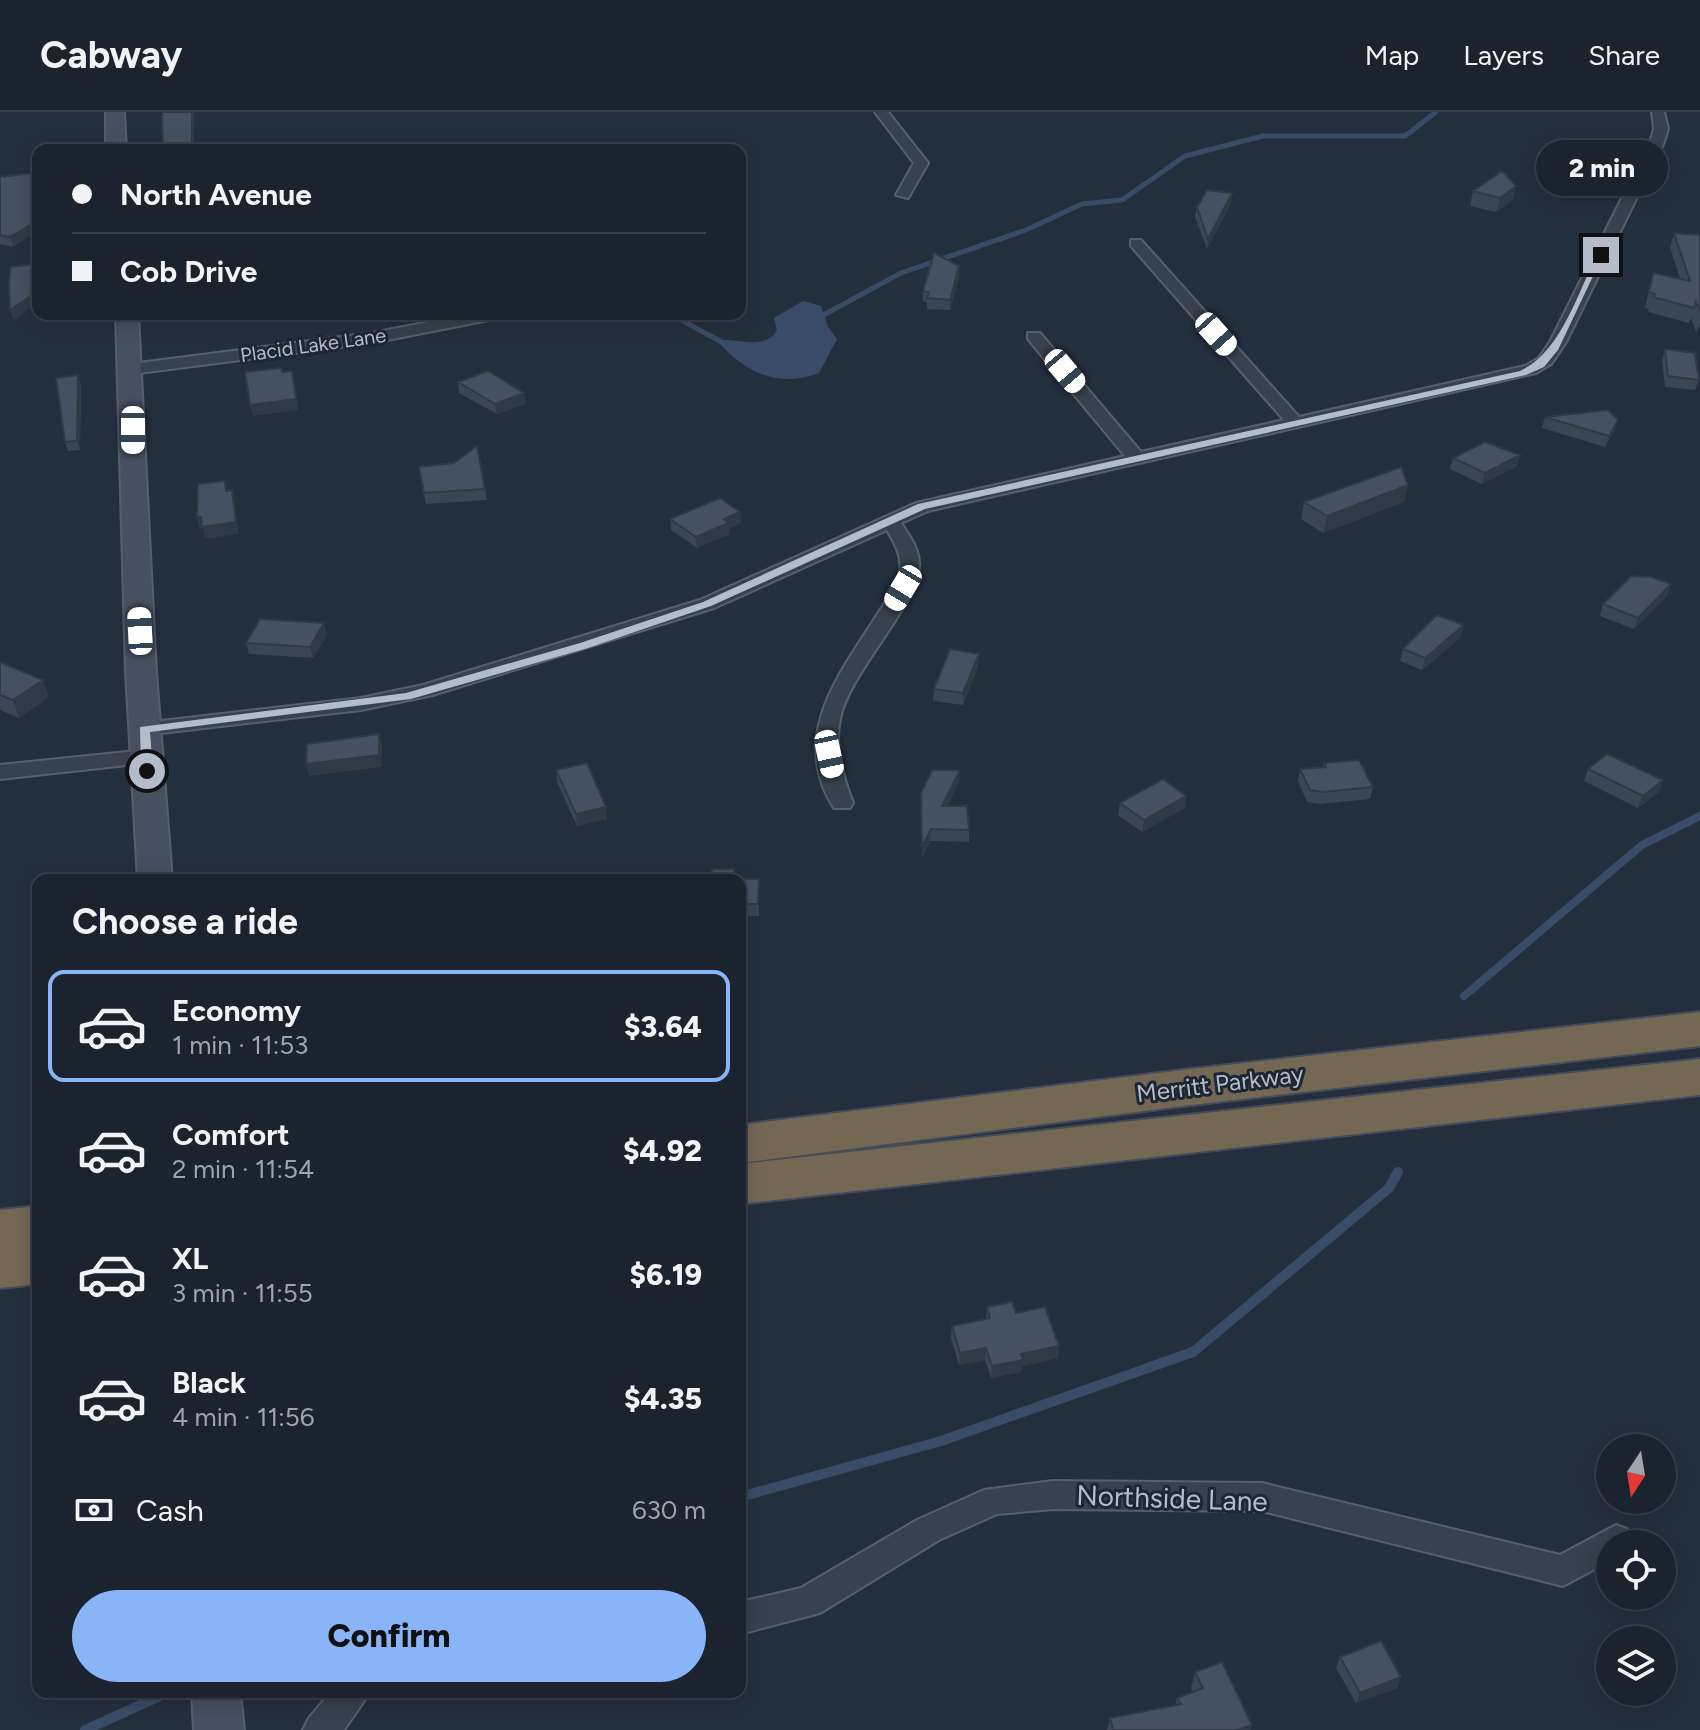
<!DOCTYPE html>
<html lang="en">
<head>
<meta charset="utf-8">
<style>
  body { margin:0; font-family:Figtree,sans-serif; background:#242b36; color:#f1f3f6; height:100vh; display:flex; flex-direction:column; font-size:30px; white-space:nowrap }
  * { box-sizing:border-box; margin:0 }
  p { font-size:26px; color:#a0a4aa }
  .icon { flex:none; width:44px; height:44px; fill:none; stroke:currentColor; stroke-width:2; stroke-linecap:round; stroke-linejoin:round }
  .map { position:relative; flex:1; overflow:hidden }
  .sheet { position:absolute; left:32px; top:762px; width:714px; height:824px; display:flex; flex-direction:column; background:#1b232e; border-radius:16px; box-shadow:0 4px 20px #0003,0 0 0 2px #39404a }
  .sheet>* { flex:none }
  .hud { position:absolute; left:32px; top:32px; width:714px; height:176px; border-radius:16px; box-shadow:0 4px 20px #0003,0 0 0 2px #39404a; display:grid; align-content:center; height:176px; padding:0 40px; background:#1b232e }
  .needle { width:52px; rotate:192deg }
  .controls { position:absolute; left:1596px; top:1322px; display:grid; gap:16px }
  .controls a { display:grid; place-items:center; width:80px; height:80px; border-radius:50%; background:#1b232e; box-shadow:0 4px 20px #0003,0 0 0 2px #39404a; font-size:40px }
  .end { position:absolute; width:36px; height:36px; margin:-18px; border:10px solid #b4bcc9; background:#111; box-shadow:0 0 0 4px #111 }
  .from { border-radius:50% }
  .bubble { position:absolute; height:56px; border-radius:28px; background:#1b232e; box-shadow:0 4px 20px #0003,0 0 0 2px #39404a; font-size:26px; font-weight:800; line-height:56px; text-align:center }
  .car { position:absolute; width:24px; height:48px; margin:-24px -12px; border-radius:10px; box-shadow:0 0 6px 2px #0007; background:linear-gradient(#fff 24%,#345 0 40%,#fff 0 76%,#345 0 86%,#fff 0) }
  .hud b { display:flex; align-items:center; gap:28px; height:76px; font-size:30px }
  .hud b+b { border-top:2px solid #39404a }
  .hud i { width:20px; height:20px; background:#f1f3f6 }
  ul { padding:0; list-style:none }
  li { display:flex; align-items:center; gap:24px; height:112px; margin:0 16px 12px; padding:0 24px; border:4px solid transparent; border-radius:16px }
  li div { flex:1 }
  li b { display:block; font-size:30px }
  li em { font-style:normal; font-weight:800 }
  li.selected { border-color:#8ab4f8 }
  li>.icon { width:72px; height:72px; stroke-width:1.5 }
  h2 { padding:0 40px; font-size:36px; line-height:96px }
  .pay { display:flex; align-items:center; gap:20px; height:88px; padding:0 40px; font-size:30px }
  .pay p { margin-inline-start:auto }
  .cta { display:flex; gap:16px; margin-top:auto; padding:16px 40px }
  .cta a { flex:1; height:92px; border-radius:48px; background:#8ab4f8; color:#111; font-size:32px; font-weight:800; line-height:92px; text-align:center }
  header { display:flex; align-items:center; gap:48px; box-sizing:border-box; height:112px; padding:0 40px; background:#1b232e; border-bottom:2px solid #39404a }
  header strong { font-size:38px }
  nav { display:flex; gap:44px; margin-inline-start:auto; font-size:28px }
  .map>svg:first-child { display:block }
</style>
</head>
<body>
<header>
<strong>Cabway</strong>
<nav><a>Map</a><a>Layers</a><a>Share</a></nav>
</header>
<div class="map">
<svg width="1700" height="1618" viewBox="0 0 1700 1618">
  <rect width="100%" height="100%" fill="#242f3e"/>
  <path fill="#394c67" d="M803,189L821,194L828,215L837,227L819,261C780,276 748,262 721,233L724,228C742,228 767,237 777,218L774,206Z"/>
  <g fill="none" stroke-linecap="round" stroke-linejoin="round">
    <path stroke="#394c67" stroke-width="5" d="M670,202L729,234
      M816,207L901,161L1026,118L1082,92L1122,88L1185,44L1263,24H1405L1436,0"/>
    <path stroke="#394c67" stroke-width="8" d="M1464,884L1642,733L1700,704"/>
    <path stroke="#394c67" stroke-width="10" d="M740,1385L941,1329L1193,1240L1389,1076L1398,1060
      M85,1618L169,1580"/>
    <g stroke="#565f6c" stroke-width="4">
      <path id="street" d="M875,0H888L928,51L908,86L896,83L914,51Z
        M1652,0H1664L1668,17L1664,30L1566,230L1551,252L1536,261L928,399L901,411C909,423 918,435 919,450C923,488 849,560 840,607C834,637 843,664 853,691L850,696H834C789,626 838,564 875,506C884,492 897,475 900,458C902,443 894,430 887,418L714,496L433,583L361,598L144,623L133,617L144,611L361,586L423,573L700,488L916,391L1125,344L1028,227V221H1040L1141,340L1284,308L1131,134V128H1141L1299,305L1525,254L1539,246L1550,230L1650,30L1654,17Z
        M470,202H502L494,207L372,231L131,262L123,257L131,252L372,221Z
        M146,638L154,640L157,645L154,650L0,667V653Z
        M1053,1369L1262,1371L1560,1443L1616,1413L1627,1417L1632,1428L1630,1432H1610V1449L1563,1474L1262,1399L1053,1397L997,1402L939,1428L820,1501L740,1522V1490L801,1476L917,1408L984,1378Z
        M331,1580H370L344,1618H303L309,1606Z"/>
    </g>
    <g stroke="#565f6c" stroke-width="4">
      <path id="secondary" d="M106,0H124L126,38H106Z
        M116,202H138L156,560L172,768H138L126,560Z
        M192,1580H240L244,1618H194Z"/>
    </g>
    <g stroke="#434c59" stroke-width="4">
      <path id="highway" d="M1700,900V934L1191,993L740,1051V1013L1191,957Z
        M1700,947V983L740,1092V1052Z
        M38,1094V1172L0,1176V1098Z"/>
    </g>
    <use href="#street" fill="#38414e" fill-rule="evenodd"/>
    <use href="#secondary" fill="#465061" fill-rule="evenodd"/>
    <use href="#highway" fill="#746855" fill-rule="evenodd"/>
  </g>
  <path fill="#3b4654" d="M33,61L36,70L34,105L13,135L0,132V65Z
    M1516,74L1513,88L1496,100L1470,94L1473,79Z
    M1232,81L1231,91L1207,137L1195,105L1197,95Z
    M1674,121L1700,123V214L1696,220L1691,206L1689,211L1648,200L1649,197L1645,196L1653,161L1680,167L1670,136Z
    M959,165L950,198L927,197V190H923V179Z
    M1665,237L1699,268L1695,278L1665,275L1662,248Z
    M458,270L524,281L525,292L497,302L459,281Z
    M81,272L80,338L68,339L65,330Z
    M1545,305L1615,318L1605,335L1542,316Z
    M477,334L487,388L426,392L419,355L454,351Z
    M1453,346L1517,354L1482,372L1450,357Z
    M1304,390H1404L1323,421L1301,407Z
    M740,400L741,411L730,416V422L697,436L671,418L670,407Z
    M1671,472L1667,484L1634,517L1600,504L1603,492Z
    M327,523L313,546L249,542L246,531Z
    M1461,525L1422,558L1400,549L1403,537Z
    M979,542L978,554L963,593L933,589L934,577Z
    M0,551L49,585L19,606L0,598Z
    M1324,651L1373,675L1370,687L1320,692L1307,690L1298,669L1300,657L1323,655Z
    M1588,657L1663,668L1659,680L1638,696L1584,669Z
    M556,658L607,707L577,714L557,670Z
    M959,670L947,694L969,718V730L930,729L922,747L921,681Z
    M1186,684L1185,696L1142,720L1118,703L1120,691Z
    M712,757H734L735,767H759V804H740V768H684L711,767Z
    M987,1195L1016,1201L1059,1234L1058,1246L1022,1254L1021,1260L991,1266L985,1248L959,1253L951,1226L952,1214L986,1207Z
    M1340,1545L1401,1565L1397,1576L1356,1591L1336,1556Z
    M1195,1560L1251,1618H1107L1110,1606L1175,1594L1177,1586L1192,1580L1191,1576Z"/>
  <path fill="#303945" d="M192,0H194V38H192Z
    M33,61L36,70L34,110L38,108V119L13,135L10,125L31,105Z
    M1516,74L1513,88L1496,100L1500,86Z
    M1232,81L1231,91L1207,137L1208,127Z
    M959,154V165L950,198V188Z
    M35,181H38V191L14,208L10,198Z
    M78,263L81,272L80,338L77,329Z
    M294,270L298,298L253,304L250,293Z
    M524,281L525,292L497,302L495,292Z
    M1618,308L1615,318L1605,335L1609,324Z
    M1520,343L1517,354L1482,372L1485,361Z
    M1408,373L1404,390L1323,421L1327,404Z
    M232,378L234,389L239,422L205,427L203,416L200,417L197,405Z
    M740,400L741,411L730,416V422L697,436L696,425L724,407Z
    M1671,472L1667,484L1634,517L1638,506Z
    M324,511L327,523L313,546L310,535Z
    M1464,513L1461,525L1422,558L1425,546Z
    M979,542L978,554L963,593V581Z
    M43,568L49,585L19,606L13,588Z
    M379,622L382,634L381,655L309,664L306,652Z
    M960,658L959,670L941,707L942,694Z
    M1663,668L1659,680L1638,696L1643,684Z
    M1186,684L1185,696L1142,720L1144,708Z
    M606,695L607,707L577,714L576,702Z
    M931,717L930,729L922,747V735Z
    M1059,1234L1058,1246L1022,1254L1021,1260L991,1266L992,1254L1021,1242Z
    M986,1236L985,1248L959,1253L960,1241Z
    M1401,1565L1397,1576L1356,1591L1360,1581Z
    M1252,1613L1251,1618H1237Z"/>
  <path fill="#455162" stroke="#303945" stroke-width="2" d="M162,0H192V38H163Z
    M1502,59L1516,74L1500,86L1473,79Z
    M33,61L31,105L38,106V108L10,125L0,123V65Z
    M1207,78L1232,81L1208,127L1197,95Z
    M1674,121L1700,123V200L1696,190L1694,196L1653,185L1655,182L1649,180L1653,161L1690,169Z
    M934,141L959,154L950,188L927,186L929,180L923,179Z
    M38,151V181H35L10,198L9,169L11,155Z
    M1665,237L1695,241L1699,268L1668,264Z
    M281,256L282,260L292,259L296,287L250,293L245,260Z
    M488,259L524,281L495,292L458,270Z
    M78,263L77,329L65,330L56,266Z
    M1608,298L1618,308L1609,324L1545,305Z
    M1485,330L1520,343L1485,361L1453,346Z
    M477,334L485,377L424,381L419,355L454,351Z
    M1401,355L1408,373L1327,404L1304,390Z
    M225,369L226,379L232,378L236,410L202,415L201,405H197L198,372Z
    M720,386L740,400L724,407L729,411L696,425L670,407Z
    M1631,464L1651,465L1671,472L1638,506L1603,492Z
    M1437,503L1464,513L1425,546L1403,537Z
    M260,507L324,511L310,535L246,531Z
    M950,537L979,542L963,581L934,577Z
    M0,551H2L43,568L13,588L0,583Z
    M379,622V643L306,652L307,632Z
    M1607,642L1663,668L1643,684L1588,657Z
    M1359,648L1373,675L1323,680L1310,678L1300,657L1326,655L1324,651Z
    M587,651L606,695L576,702L556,658Z
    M932,658H960L942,694H967L969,718L931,717L922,735L921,681Z
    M1163,667L1186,684L1144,708L1120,691Z
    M712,757H734V767H759L758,792H740V768H684L711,767Z
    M1012,1190L1016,1201L1045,1195L1059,1234L1021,1242L1023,1248L992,1254L986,1236L960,1241L952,1214L990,1206L987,1195Z
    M1381,1529L1401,1565L1360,1581L1340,1545Z
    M1222,1550L1252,1613L1237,1618H1113L1110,1606L1181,1592L1177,1586L1203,1576L1195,1560Z"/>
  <path fill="#b4bcc9" d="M1604,141L1558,238L1544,255L1526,263L925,397L711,494L588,536L411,587L150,620L153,659L147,662L141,659L140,615L406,581L580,531L703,490L918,392L1520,259C1561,240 1577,182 1597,143Z"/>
  <g text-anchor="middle" stroke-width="6" stroke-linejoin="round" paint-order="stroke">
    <g font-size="20" fill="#b4bcc9" stroke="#1d2633">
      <text transform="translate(313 233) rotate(-8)" y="7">Placid Lake Lane</text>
    </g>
    <g font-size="24" fill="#b4bcc9" stroke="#1d2633">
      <text transform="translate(1220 972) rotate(-7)" y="8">Merritt Parkway</text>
    </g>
    <g font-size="28" fill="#b4bcc9" stroke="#1d2633">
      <text transform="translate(1172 1386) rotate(2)" y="10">Northside Lane</text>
    </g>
  </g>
</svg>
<div class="controls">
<a><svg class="needle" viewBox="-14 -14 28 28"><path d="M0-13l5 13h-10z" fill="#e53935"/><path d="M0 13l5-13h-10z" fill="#a0a4aa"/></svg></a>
<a><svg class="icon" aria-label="locate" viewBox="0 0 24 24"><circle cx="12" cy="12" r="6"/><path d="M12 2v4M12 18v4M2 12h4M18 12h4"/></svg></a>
<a><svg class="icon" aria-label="layers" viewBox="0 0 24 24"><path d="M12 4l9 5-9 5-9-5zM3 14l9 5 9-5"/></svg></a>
</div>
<i class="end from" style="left:147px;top:659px"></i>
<i class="end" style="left:1601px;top:143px"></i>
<div class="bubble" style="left:1536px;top:28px;width:132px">2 min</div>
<i class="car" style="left:1216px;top:222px;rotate:138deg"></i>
<i class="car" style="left:1065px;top:259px;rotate:140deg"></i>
<i class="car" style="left:133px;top:318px;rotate:180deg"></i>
<i class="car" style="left:903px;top:476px;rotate:211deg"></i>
<i class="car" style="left:140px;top:519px;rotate:357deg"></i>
<i class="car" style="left:829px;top:642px;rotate:168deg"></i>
<div class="hud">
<b><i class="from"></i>North Avenue</b>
<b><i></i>Cob Drive</b>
</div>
<section class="sheet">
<h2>Choose a ride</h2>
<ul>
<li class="selected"><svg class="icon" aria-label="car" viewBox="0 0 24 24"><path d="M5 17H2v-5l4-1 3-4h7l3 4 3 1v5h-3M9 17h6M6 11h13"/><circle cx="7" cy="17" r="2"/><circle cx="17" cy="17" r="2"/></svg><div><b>Economy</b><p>1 min · 11:53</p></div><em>$3.64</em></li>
<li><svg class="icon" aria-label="car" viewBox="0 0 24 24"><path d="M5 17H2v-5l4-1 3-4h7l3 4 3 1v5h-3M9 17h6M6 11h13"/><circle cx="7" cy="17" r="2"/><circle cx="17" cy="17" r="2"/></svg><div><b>Comfort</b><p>2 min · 11:54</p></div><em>$4.92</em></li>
<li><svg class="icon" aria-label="car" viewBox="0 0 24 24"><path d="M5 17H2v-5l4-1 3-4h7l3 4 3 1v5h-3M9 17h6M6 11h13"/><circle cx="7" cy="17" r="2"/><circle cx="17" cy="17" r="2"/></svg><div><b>XL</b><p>3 min · 11:55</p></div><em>$6.19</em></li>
<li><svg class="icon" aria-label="car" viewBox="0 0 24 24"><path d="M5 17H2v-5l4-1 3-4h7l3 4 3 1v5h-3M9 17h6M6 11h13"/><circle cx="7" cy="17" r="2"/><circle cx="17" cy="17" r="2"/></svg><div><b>Black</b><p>4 min · 11:56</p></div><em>$4.35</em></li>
</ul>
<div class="pay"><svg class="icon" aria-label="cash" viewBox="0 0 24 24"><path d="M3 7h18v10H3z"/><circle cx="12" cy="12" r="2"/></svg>Cash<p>630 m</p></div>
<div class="cta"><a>Confirm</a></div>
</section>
</div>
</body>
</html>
